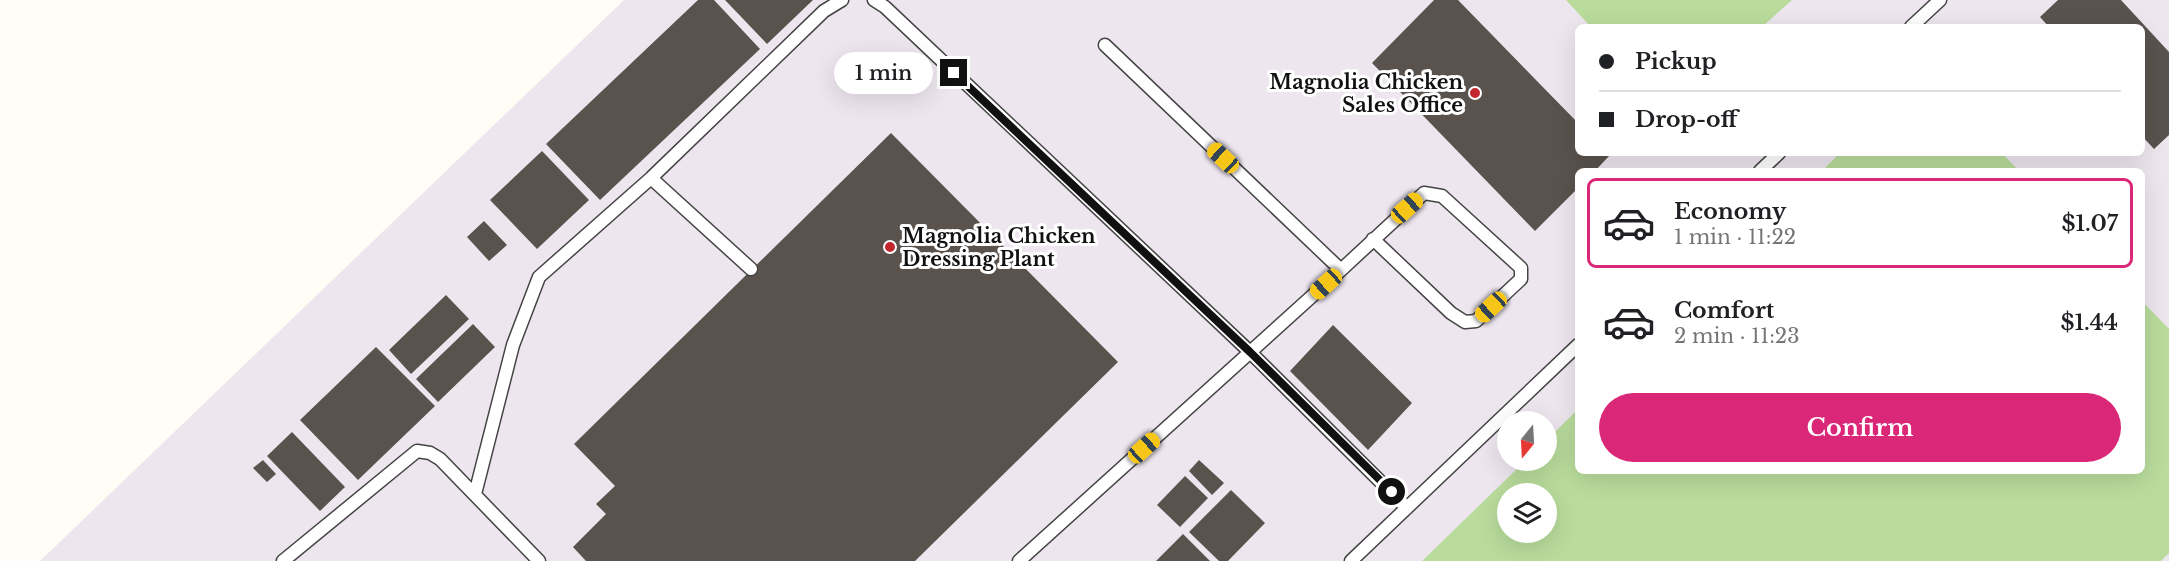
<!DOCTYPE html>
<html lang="en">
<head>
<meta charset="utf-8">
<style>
  body { margin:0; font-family:"Libre Baskerville",serif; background:#f6f6f6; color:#202124; height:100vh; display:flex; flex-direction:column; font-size:22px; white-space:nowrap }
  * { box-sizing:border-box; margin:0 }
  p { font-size:20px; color:#757577 }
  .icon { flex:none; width:33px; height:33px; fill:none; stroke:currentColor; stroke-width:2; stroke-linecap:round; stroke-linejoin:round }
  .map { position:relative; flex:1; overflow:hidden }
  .sheet { position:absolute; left:1575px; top:168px; width:570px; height:306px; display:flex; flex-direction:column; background:#fff; border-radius:9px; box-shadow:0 6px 24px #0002 }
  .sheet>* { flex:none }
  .hud { position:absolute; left:1575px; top:24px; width:570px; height:132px; border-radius:9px; box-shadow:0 6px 24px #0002; display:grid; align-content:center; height:132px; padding:0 24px; background:#fff }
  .needle { width:39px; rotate:198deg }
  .fabs { position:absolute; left:1497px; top:411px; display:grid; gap:12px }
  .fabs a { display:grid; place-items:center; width:60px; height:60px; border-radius:50%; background:#fff; box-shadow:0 6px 24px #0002; font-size:30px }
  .end { position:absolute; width:27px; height:27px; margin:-14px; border:8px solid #111; background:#fff; box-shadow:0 0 0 3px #fff }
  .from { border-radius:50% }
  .bubble { position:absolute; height:42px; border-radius:21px; background:#fff; box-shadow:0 6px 24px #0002; font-size:20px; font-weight:600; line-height:42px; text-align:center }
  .car { position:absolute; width:18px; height:36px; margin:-18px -9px; border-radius:8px; box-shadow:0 0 4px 2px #0007; background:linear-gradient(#f5c518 24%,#345 0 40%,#f5c518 0 76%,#345 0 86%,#f5c518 0) }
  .hud b { display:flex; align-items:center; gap:21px; height:57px; font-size:22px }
  .hud b+b { border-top:2px solid #e0e0e0 }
  .hud i { width:15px; height:15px; background:#202124 }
  ul { padding:10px 0 0; list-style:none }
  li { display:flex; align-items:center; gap:18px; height:90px; margin:0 12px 9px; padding:0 12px; border:3px solid transparent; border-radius:9px }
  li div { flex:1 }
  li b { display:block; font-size:22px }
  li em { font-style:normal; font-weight:600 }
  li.current { border-color:#db2777 }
  li>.icon { width:54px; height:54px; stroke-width:1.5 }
  .primary-button { display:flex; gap:12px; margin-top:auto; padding:12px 24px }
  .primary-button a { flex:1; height:69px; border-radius:36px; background:#db2777; color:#fff; font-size:24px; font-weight:600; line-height:69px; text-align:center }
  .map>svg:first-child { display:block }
</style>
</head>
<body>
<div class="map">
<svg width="2169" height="561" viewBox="0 0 2169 561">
  <rect width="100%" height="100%" fill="#fffdf5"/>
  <path fill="#eee6ef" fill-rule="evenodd" d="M624,0H2169V561H40ZM1578,27H2142V153H1578ZM1578,171H2142V471H1578ZM1508,422H1546V460H1508ZM1508,494H1546V532H1508Z"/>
  <path fill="#b9dc9c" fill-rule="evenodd" d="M1566,0H1792L1762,27H1591Z
    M1840,153H2002L2019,171H1822Z
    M2142,301L2169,329V553L2161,561H1422L1525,461L1546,460L1547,440L1578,409V471H2142ZM1508,494H1546V532H1508Z"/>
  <path fill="#5a524d" d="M698,0H714L760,49L600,200L546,144Z
    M725,0H813L767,44Z
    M1434,0H1458L1578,123V153H1607L1609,156L1595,171H1578V188L1535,231L1372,63Z
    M2058,0H2121L2169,52V135L2154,149L2142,136V27H2049L2040,17Z
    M891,133L1118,362L915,561H586L573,547L606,514L596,504L615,486L574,444Z
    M542,151L589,200L537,249L490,200Z
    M484,221L507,245L489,261L467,237Z
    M446,295L469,319L411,374L389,350Z
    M473,324L495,347L438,402L416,379Z
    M1333,325L1412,403L1368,450L1290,371Z
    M376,347L435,406L358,480L300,420Z
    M292,432L345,487L320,511L267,456Z
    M263,460L276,474L267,482L253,468Z
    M1199,460L1224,483L1212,495L1189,471Z
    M1185,476L1208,498L1180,527L1157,505Z
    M1231,490L1265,523L1228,561H1219L1189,532Z
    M1183,534L1210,561H1156Z"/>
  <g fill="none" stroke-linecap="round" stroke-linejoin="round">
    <g stroke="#444" stroke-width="15">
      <path id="lane" d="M874,0L885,7L1250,352L1407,508
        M1911,27L1940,0
        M1105,45L1341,270
        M1760,171L1779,153
        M651,178L751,269
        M475,494L513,345L539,277L651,178L824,11L842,0
        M283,561L417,451L430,453L440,459L539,561
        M1019,561L1341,270L1424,193L1442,196L1521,268V279L1476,321L1465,322L1451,313L1373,239
        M1351,561L1578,345"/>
    </g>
    <use href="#lane" stroke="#fff" stroke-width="12"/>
  </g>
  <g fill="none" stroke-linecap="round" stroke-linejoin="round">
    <path stroke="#111" stroke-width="8" d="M954,73L1250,352L1392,492"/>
  </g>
  <g fill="#c4262e" stroke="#fff" stroke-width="2">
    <circle cx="1475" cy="93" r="6"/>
    <circle cx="890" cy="247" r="6"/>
  </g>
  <g text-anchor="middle" stroke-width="6" stroke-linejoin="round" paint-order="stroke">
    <g font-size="20" font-weight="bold" fill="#111" stroke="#fff" text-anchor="end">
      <text x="1463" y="89">Magnolia Chicken<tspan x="1463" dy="23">Sales Office</tspan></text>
      <text x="902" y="243" text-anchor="start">Magnolia Chicken<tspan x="902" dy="23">Dressing Plant</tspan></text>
    </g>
  </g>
</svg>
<div class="fabs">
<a><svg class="needle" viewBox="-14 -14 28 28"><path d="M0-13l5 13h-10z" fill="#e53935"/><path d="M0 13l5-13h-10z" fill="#757577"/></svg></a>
<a><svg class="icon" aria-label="layers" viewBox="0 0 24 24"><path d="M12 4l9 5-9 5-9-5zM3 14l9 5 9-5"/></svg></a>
</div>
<i class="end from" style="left:1392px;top:492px"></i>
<i class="end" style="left:954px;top:73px"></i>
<div class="bubble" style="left:834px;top:52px;width:99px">1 min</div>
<i class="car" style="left:1223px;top:158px;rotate:313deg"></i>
<i class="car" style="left:1407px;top:208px;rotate:48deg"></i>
<i class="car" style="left:1326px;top:284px;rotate:228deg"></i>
<i class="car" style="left:1491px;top:307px;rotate:227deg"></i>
<i class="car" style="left:1144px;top:448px;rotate:48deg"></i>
<div class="hud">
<b><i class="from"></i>Pickup</b>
<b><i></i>Drop-off</b>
</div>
<section class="sheet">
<ul>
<li class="current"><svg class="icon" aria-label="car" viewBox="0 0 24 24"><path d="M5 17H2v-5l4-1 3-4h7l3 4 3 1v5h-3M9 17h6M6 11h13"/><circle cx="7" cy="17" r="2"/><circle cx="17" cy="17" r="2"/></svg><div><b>Economy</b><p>1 min · 11:22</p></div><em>$1.07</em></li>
<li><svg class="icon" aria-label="car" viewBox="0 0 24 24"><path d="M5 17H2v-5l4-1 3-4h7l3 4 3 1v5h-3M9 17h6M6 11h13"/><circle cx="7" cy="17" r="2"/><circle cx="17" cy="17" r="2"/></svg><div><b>Comfort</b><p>2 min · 11:23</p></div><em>$1.44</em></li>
</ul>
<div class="primary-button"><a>Confirm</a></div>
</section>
</div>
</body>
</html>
